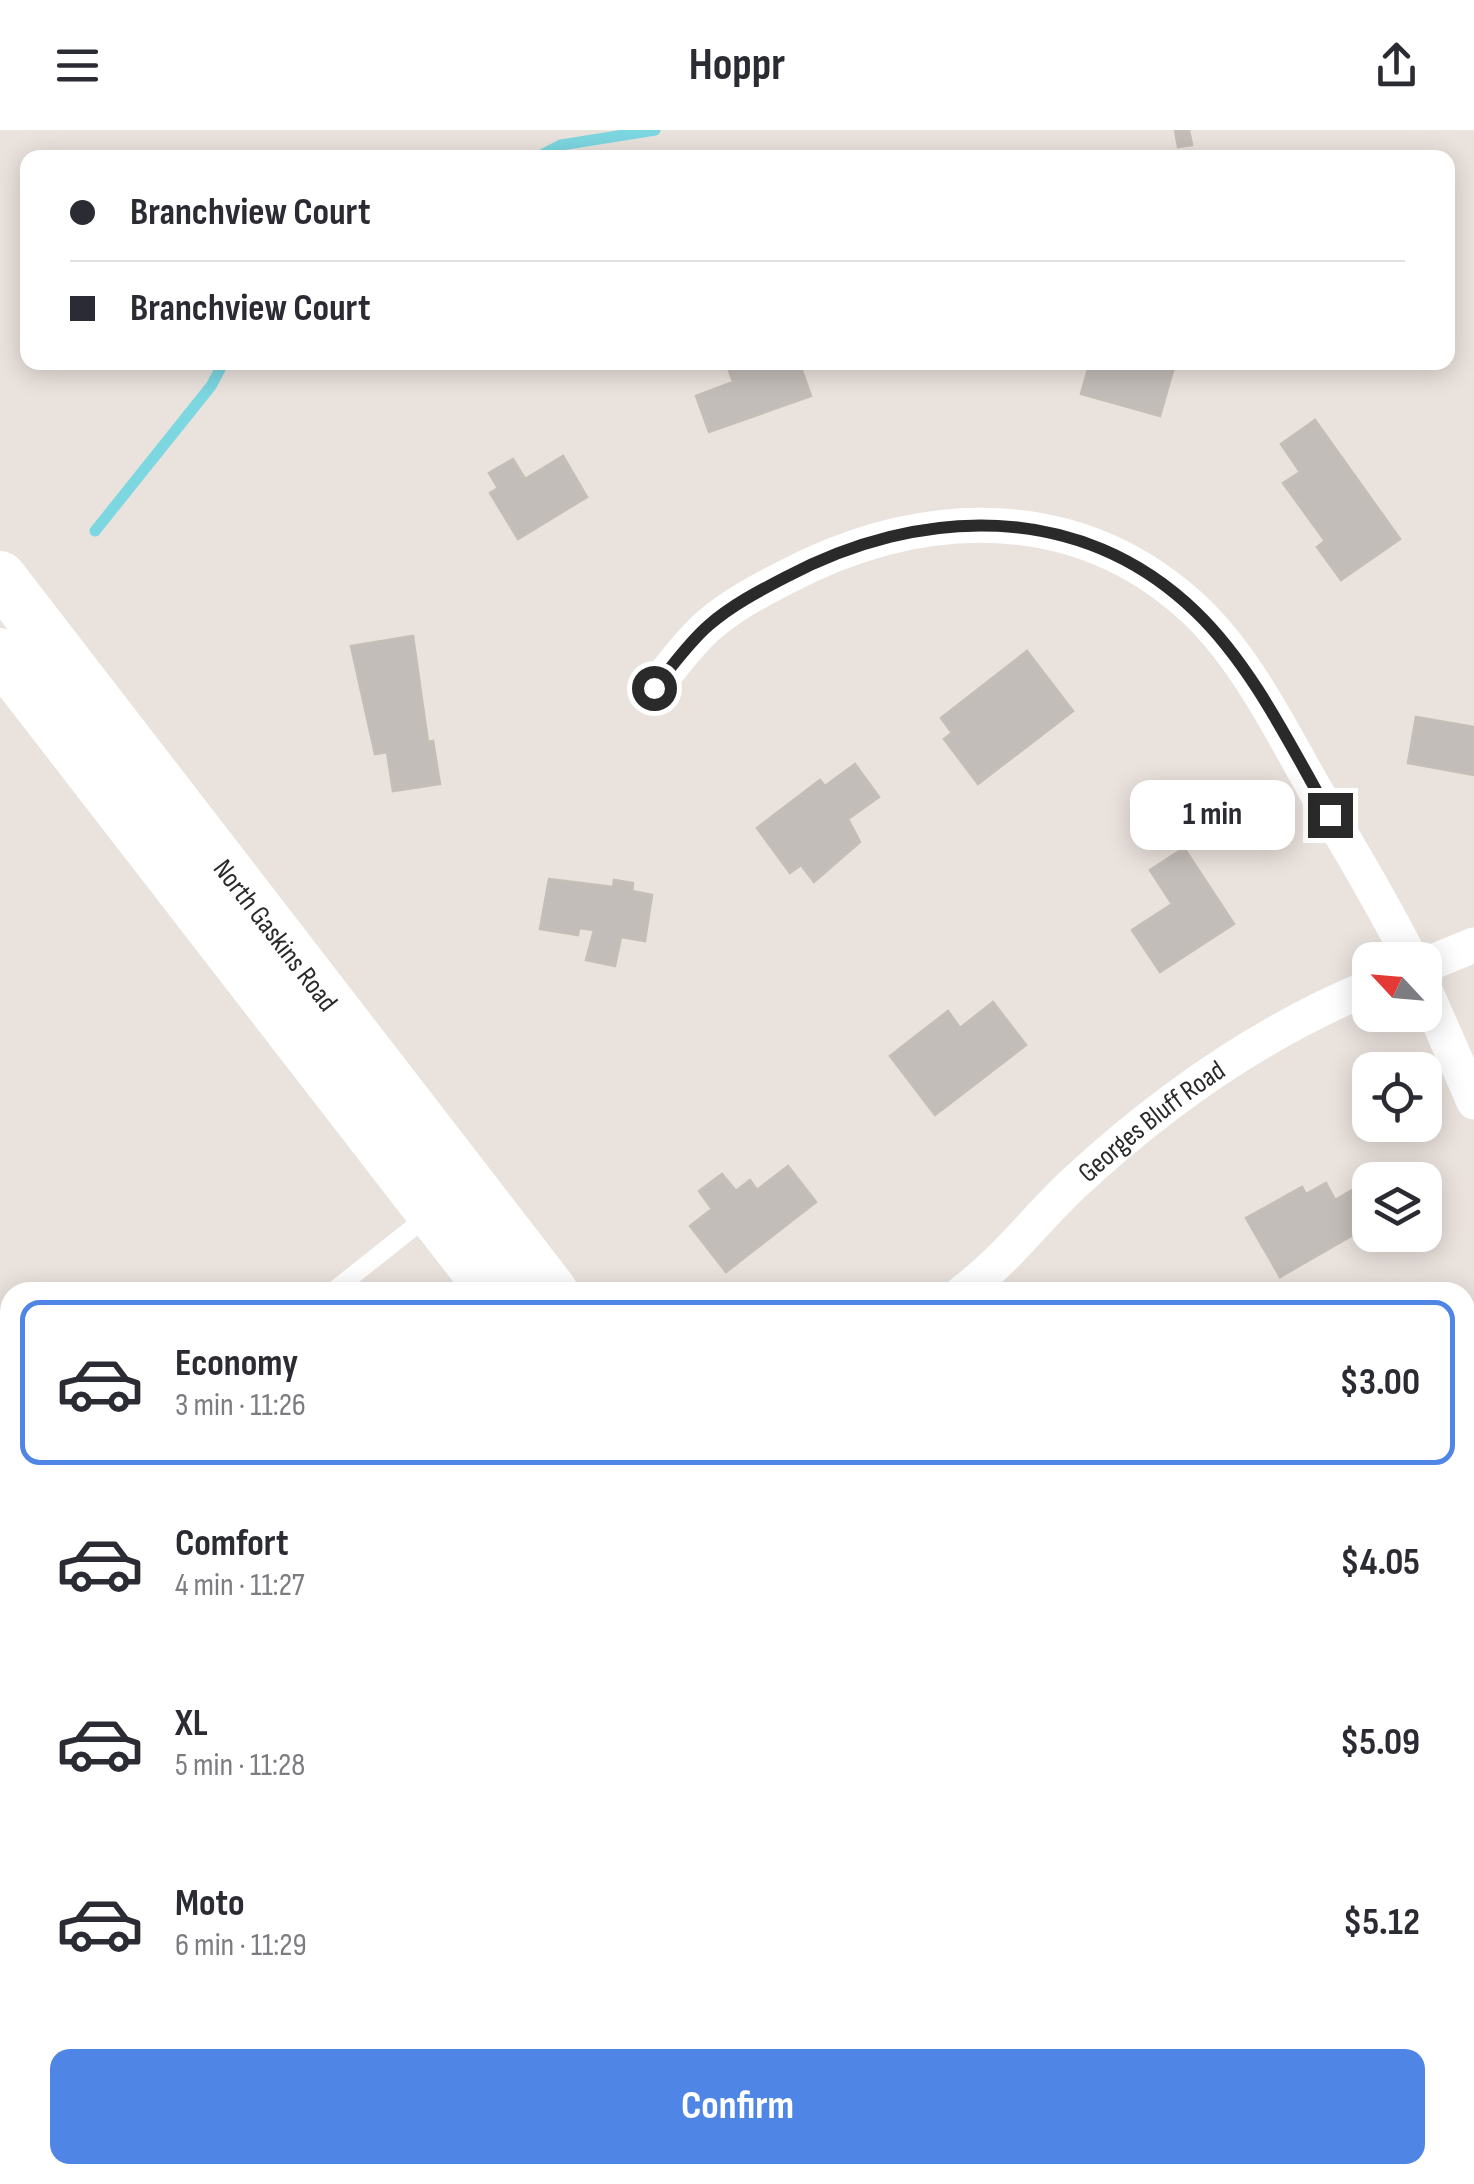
<!DOCTYPE html>
<html lang="en">
<head>
<meta charset="utf-8">
<style>
  body { margin:0; font-family:"Sofia Sans Condensed",sans-serif; background:#f7f7f7; color:#2b2b33; height:100vh; display:flex; flex-direction:column; font-size:38px; white-space:nowrap }
  * { box-sizing:border-box; margin:0 }
  p { font-size:32px; color:#7c7c81 }
  .icon { flex:none; width:55px; height:55px; fill:none; stroke:currentColor; stroke-width:2; stroke-linecap:round; stroke-linejoin:round }
  .map { position:relative; flex:1; overflow:hidden }
  .side { position:absolute; left:0px; top:1152px; width:1475px; height:902px; display:flex; flex-direction:column; background:#fff; border-radius:30px 30px 0 0; box-shadow:0 5px 25px #0003 }
  .side>* { flex:none }
  .guide { position:absolute; left:20px; top:20px; width:1435px; height:220px; border-radius:20px; box-shadow:0 5px 25px #0003; display:grid; align-content:center; height:220px; padding:0 50px; background:#fff }
  .needle { width:65px; rotate:296deg }
  .tools { position:absolute; left:1352px; top:812px; display:grid; gap:20px }
  .tools a { display:grid; place-items:center; width:90px; height:90px; border-radius:20px; background:#fff; box-shadow:0 5px 25px #0003; font-size:50px }
  .end { position:absolute; width:45px; height:45px; margin:-22px; border:12px solid #2a2a2a; background:#fff; box-shadow:0 0 0 5px #fff }
  .from { border-radius:50% }
  .bubble { position:absolute; height:70px; border-radius:20px; background:#fff; box-shadow:0 5px 25px #0003; font-size:32px; font-weight:700; line-height:70px; text-align:center }
  .guide b { display:flex; align-items:center; gap:35px; height:95px; font-size:38px }
  .guide b+b { border-top:2px solid #e1e1e2 }
  .guide i { width:25px; height:25px; background:#2b2b33 }
  ul { padding:18px 0 0; list-style:none }
  li { display:flex; align-items:center; gap:30px; height:165px; margin:0 20px 15px; padding:0 30px; border:5px solid transparent; border-radius:20px }
  li div { flex:1 }
  li b { display:block; font-size:38px }
  li em { font-style:normal; font-weight:700 }
  li.current { border-color:#4f85e5 }
  li>.icon { width:90px; height:90px; stroke-width:1.5 }
  .action { display:flex; gap:20px; margin-top:auto; padding:20px 50px }
  .action a { flex:1; height:115px; border-radius:20px; background:#4f85e5; color:#fff; font-size:40px; font-weight:700; line-height:115px; text-align:center }
  header { display:flex; justify-content:space-between; align-items:center; height:130px; padding:0 50px; background:#fff; font-size:45px; font-weight:700 }
  .map>svg:first-child { display:block }
</style>
</head>
<body>
<header><svg class="icon" aria-label="menu" viewBox="0 0 24 24"><path d="M4 6h16M4 12h16M4 18h16"/></svg>Hoppr<svg class="icon" aria-label="share" viewBox="0 0 24 24"><path d="M12 15V3M7 8l5-5 5 5M5 13v7h14v-7"/></svg></header>
<div class="map">
<svg width="1474" height="2054" viewBox="0 0 1474 2054">
  <rect width="100%" height="100%" fill="#eae2dd"/>
  <g fill="none" stroke-linecap="round" stroke-linejoin="round">
    <path stroke="#7cd7e1" stroke-width="11" d="M536,28L561,15L655,0
      M95,401L211,256L224,232"/>
  </g>
  <path fill="#c3bdb9" stroke="#c5beb7" stroke-width="2.5" d="M1175,0H1189L1192,15L1178,17Z
    M726,232H799L811,266L709,302L696,266L733,252Z
    M1090,232H1159L1174,237L1160,286L1081,264Z
    M1315,290L1400,409L1341,450L1317,417L1325,411L1283,353L1300,342L1281,314Z
    M563,326L587,367L518,409L490,363L498,358L489,343L513,329L525,349Z
    M413,506L428,612L433,611L440,654L393,661L387,622L375,624L351,516Z
    M1027,521L1073,581L978,654L944,609L952,603L941,588Z
    M1416,587L1474,597V645L1408,633Z
    M855,634L879,667L848,689L860,712L814,752L801,735L790,743L757,698L820,650L825,656Z
    M1184,718L1234,794L1160,842L1132,800L1172,774L1150,740Z
    M549,749L613,757L614,750L633,753L632,761L652,765L645,811L621,807L615,836L586,830L594,800L579,798L578,805L540,799Z
    M993,872L1026,915L935,985L890,926L948,881L960,898Z
    M788,1036L816,1072L726,1142L690,1096L712,1079L699,1061L722,1044L736,1061L750,1050L757,1060Z
    M1387,1040L1393,1050H1370V1105H1375L1358,1114L1353,1105L1280,1147L1246,1088L1302,1057L1306,1064L1326,1053L1335,1070Z
    M1474,1498V1555L1465,1556V1499Z
    M1474,2013V2054H1445L1444,2045H1465V2014Z
    M92,2045H152L140,2054H95L100,2049Z"/>
  <g fill="none" stroke-linecap="round" stroke-linejoin="round">
    <path stroke="#fff" stroke-width="18" d="M332,1162L429,1085"/>
    <g stroke="#fff" stroke-width="35">
      <path d="M654,558C672,537 688,513 709,495C732,475 759,461 786,447C922,376 1078,370 1196,481C1246,529 1280,598 1314,658C1347,715 1382,771 1411,830"/>
      <path d="M1425,835L1474,815"/>
      <path d="M1425,860L1474,972"/>
      <path id="s1" d="M963,1162C1005,1131 1034,1091 1072,1055C1160,973 1259,903 1370,857"/>
    </g>
    <g stroke="#fff" stroke-width="52">
      <path id="s2" d="M0,447L552,1162"/>
      <path d="M0,524L494,1162"/>
      <path d="M1170,2045L1177,2054"/>
      <path d="M1242,2045L1250,2054"/>
    </g>
  </g>
  <g fill="none" stroke-linecap="round" stroke-linejoin="round">
    <path stroke="#2a2a2a" stroke-width="12" d="M654,558C672,537 688,513 709,495C732,475 759,461 786,447C920,376 1080,370 1196,482C1253,537 1291,617 1330,685"/>
  </g>
  <g text-anchor="middle" stroke-width="10" stroke-linejoin="round" paint-order="stroke">
    <g font-size="28" fill="#2a2a2a" stroke="#fff">
      <text dy="10" stroke="none"><textPath href="#s2" startOffset="452">North Gaskins Road</textPath></text>
      <text dy="10" stroke="none"><textPath href="#s1" startOffset="255">Georges Bluff Road</textPath></text>
    </g>
  </g>
</svg>
<div class="tools">
<a><svg class="needle" viewBox="-14 -14 28 28"><path d="M0-13l5 13h-10z" fill="#e53935"/><path d="M0 13l5-13h-10z" fill="#7c7c81"/></svg></a>
<a><svg class="icon" aria-label="locate" viewBox="0 0 24 24"><circle cx="12" cy="12" r="6"/><path d="M12 2v4M12 18v4M2 12h4M18 12h4"/></svg></a>
<a><svg class="icon" aria-label="layers" viewBox="0 0 24 24"><path d="M12 4l9 5-9 5-9-5zM3 14l9 5 9-5"/></svg></a>
</div>
<i class="end from" style="left:654px;top:558px"></i>
<i class="end" style="left:1330px;top:685px"></i>
<div class="bubble" style="left:1130px;top:650px;width:165px">1 min</div>
<div class="guide">
<b><i class="from"></i>Branchview Court</b>
<b><i></i>Branchview Court</b>
</div>
<section class="side">
<ul>
<li class="current"><svg class="icon" aria-label="car" viewBox="0 0 24 24"><path d="M5 17H2v-5l4-1 3-4h7l3 4 3 1v5h-3M9 17h6M6 11h13"/><circle cx="7" cy="17" r="2"/><circle cx="17" cy="17" r="2"/></svg><div><b>Economy</b><p>3 min · 11:26</p></div><em>$3.00</em></li>
<li><svg class="icon" aria-label="car" viewBox="0 0 24 24"><path d="M5 17H2v-5l4-1 3-4h7l3 4 3 1v5h-3M9 17h6M6 11h13"/><circle cx="7" cy="17" r="2"/><circle cx="17" cy="17" r="2"/></svg><div><b>Comfort</b><p>4 min · 11:27</p></div><em>$4.05</em></li>
<li><svg class="icon" aria-label="car" viewBox="0 0 24 24"><path d="M5 17H2v-5l4-1 3-4h7l3 4 3 1v5h-3M9 17h6M6 11h13"/><circle cx="7" cy="17" r="2"/><circle cx="17" cy="17" r="2"/></svg><div><b>XL</b><p>5 min · 11:28</p></div><em>$5.09</em></li>
<li><svg class="icon" aria-label="car" viewBox="0 0 24 24"><path d="M5 17H2v-5l4-1 3-4h7l3 4 3 1v5h-3M9 17h6M6 11h13"/><circle cx="7" cy="17" r="2"/><circle cx="17" cy="17" r="2"/></svg><div><b>Moto</b><p>6 min · 11:29</p></div><em>$5.12</em></li>
</ul>
<div class="action"><a>Confirm</a></div>
</section>
</div>
</body>
</html>
